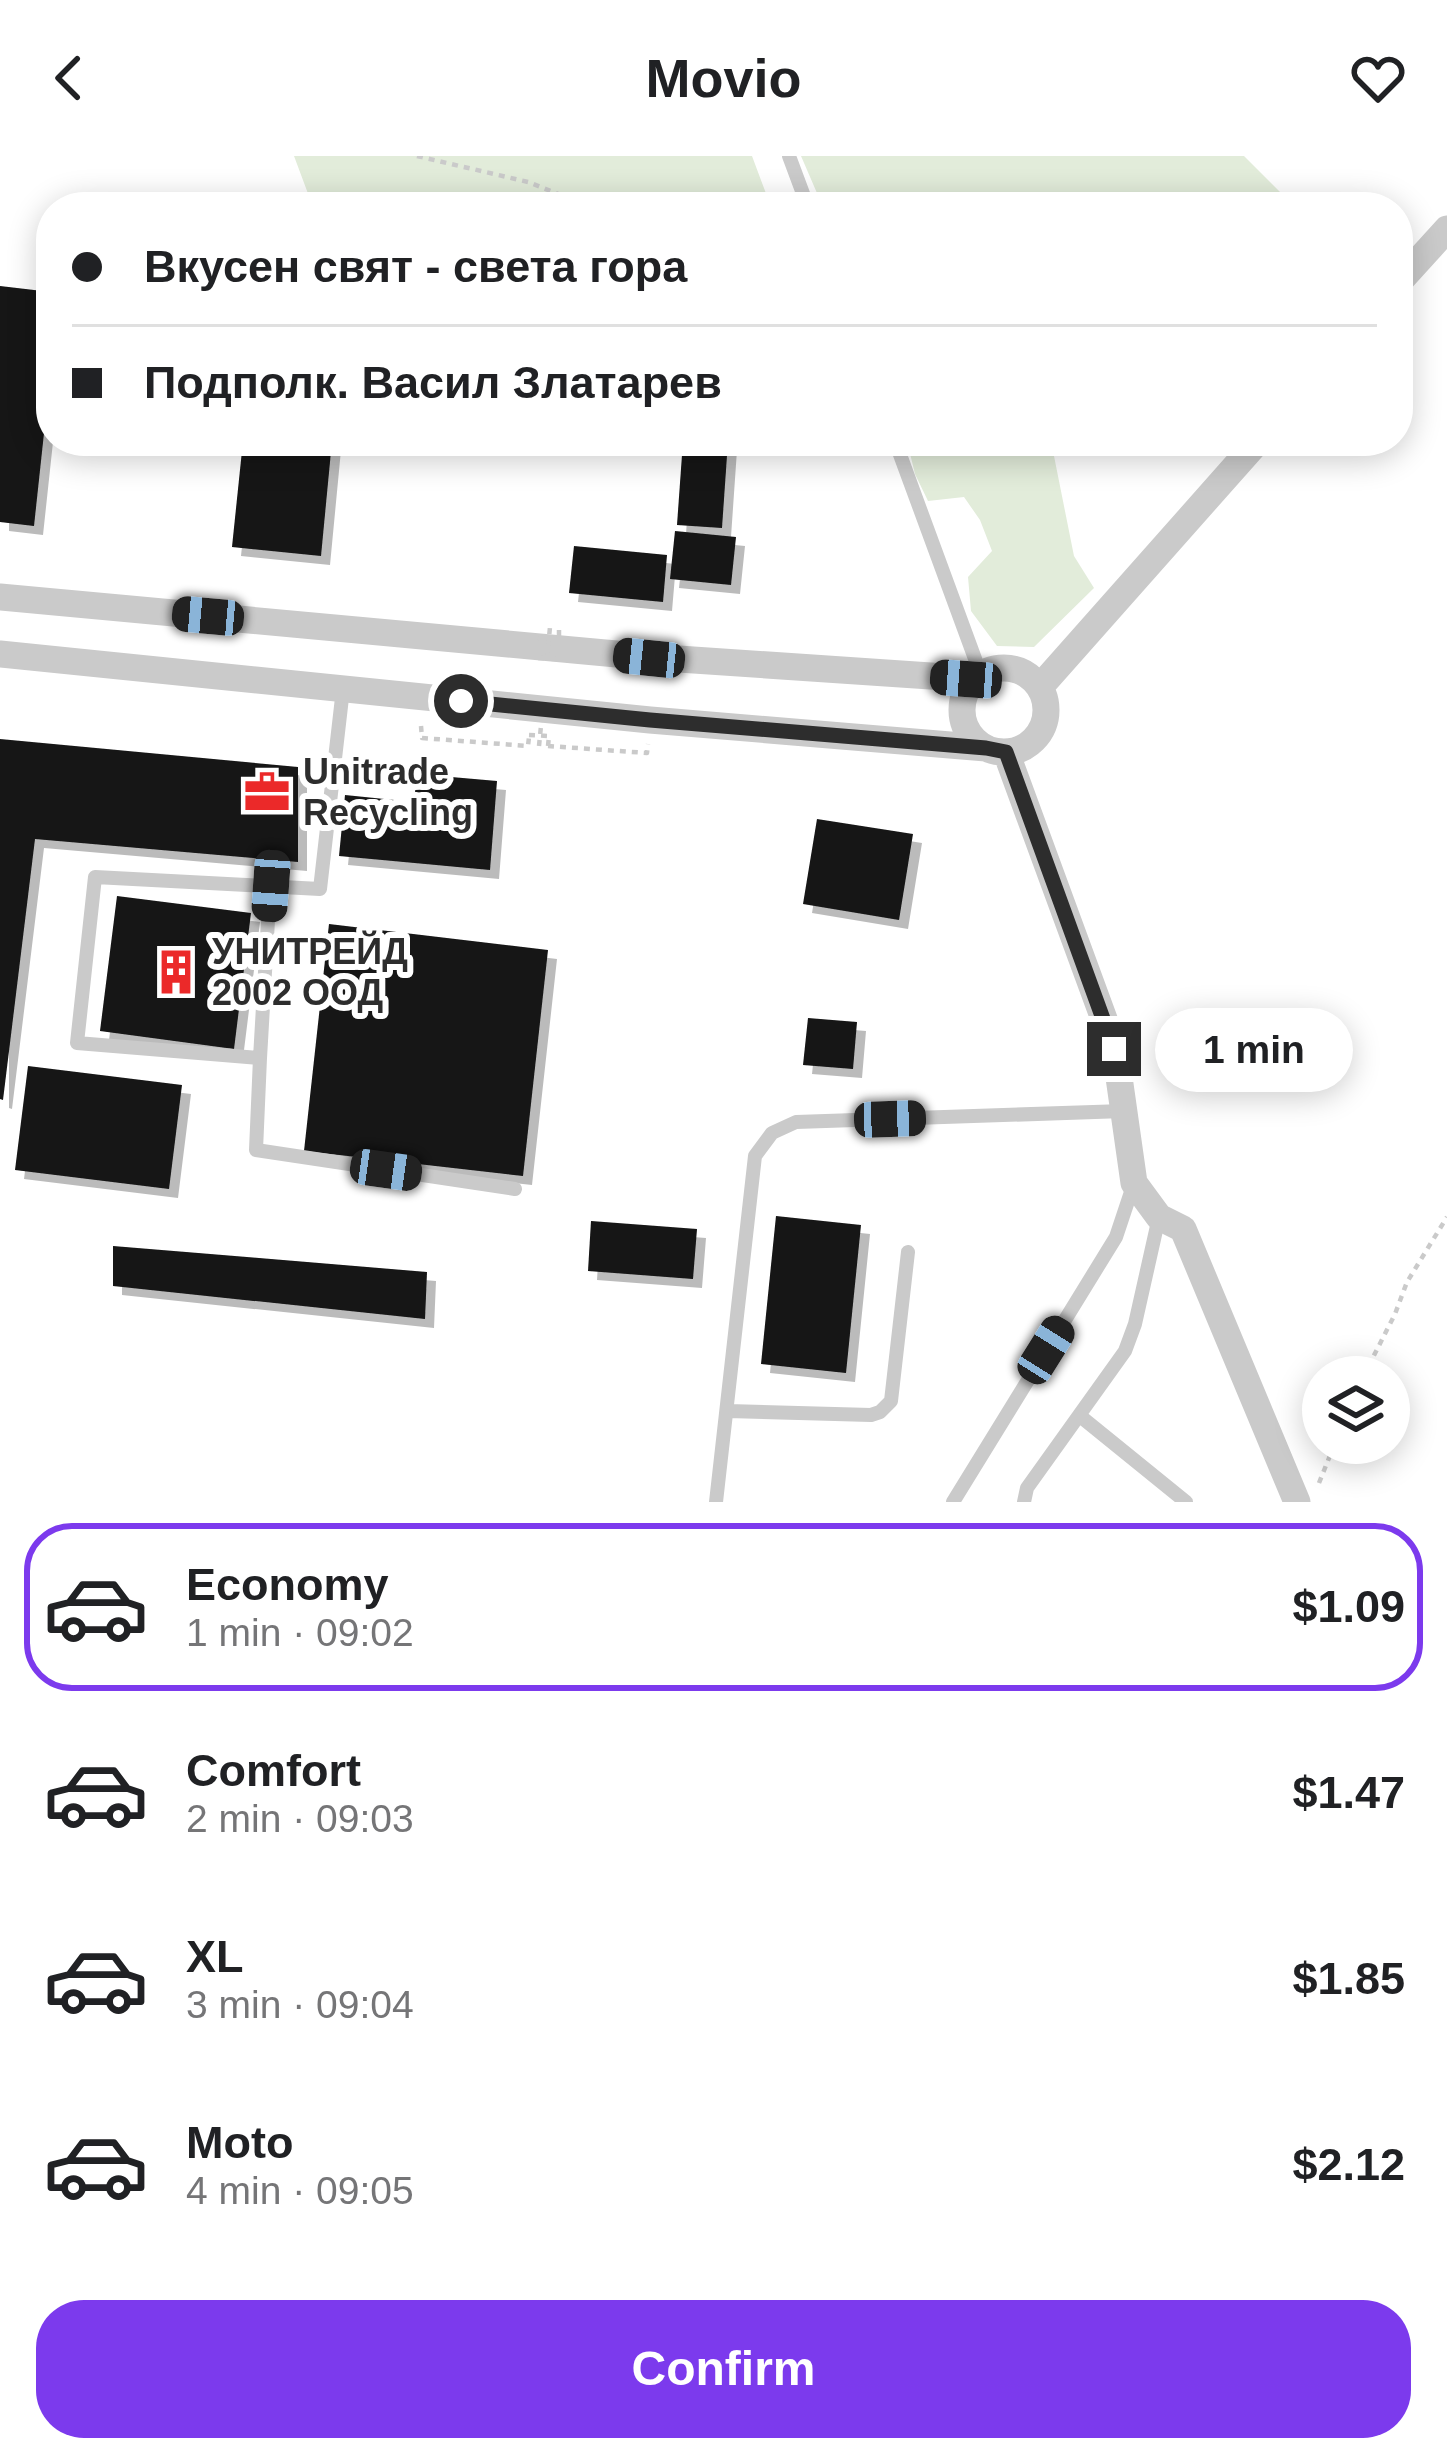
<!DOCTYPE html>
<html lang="en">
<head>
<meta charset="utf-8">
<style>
  body { margin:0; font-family:Helvetica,sans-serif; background:#f2f2f2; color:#202124; height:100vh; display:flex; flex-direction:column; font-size:45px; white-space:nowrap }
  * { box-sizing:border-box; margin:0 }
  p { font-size:39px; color:#757577 }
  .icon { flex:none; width:66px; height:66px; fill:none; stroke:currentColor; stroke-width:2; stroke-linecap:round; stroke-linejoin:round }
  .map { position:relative; height:1346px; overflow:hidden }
  .side { display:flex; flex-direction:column; background:#fff; flex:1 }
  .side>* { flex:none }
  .top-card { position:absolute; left:36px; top:36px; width:1377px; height:264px; border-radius:48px; box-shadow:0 6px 30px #0003; display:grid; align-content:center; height:264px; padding:0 36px; background:#fff }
  .tools { position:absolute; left:1302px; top:1200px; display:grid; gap:24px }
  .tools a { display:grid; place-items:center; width:108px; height:108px; border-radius:50%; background:#fff; box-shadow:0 6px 30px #0003; font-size:60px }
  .end { position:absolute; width:54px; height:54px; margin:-27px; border:15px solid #2d2d2d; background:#fff; box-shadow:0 0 0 6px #fff }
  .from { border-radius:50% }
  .bubble { position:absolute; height:84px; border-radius:42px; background:#fff; box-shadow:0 6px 30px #0003; font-size:39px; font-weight:600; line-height:84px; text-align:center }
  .car { position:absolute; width:36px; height:72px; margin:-36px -18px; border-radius:15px; box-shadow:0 0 9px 3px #0007; background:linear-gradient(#222 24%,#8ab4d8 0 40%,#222 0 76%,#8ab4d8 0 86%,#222 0) }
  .top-card b { display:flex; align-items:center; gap:42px; height:114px; font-size:45px }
  .top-card b+b { border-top:3px solid #e0e0e0 }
  .top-card i { width:30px; height:30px; background:#202124 }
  ul { padding:21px 0 0; list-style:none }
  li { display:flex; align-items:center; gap:36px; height:168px; margin:0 24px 18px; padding:0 12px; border:6px solid transparent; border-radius:48px }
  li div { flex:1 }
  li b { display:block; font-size:45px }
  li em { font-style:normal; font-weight:600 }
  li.current { border-color:#7c3aed }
  li>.icon { width:108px; height:108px; stroke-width:1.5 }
  .cta { display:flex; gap:24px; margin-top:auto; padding:24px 36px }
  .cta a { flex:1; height:138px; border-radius:48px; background:#7c3aed; color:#fff; font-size:48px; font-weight:600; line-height:138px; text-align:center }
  header { display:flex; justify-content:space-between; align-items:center; height:156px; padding:0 36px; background:#fff; font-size:54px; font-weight:600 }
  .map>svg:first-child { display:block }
</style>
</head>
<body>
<header><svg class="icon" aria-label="back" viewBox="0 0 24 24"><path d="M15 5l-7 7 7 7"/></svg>Movio<svg class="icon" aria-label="heart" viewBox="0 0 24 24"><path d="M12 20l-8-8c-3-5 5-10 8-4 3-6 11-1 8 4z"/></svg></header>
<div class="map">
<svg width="1447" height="1346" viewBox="0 0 1447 1346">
  <defs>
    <filter id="shadow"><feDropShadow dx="9" dy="9" stdDeviation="0" flood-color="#0004"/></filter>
  </defs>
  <rect width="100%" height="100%" fill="#fff"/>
  <path fill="#e2ecda" d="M294,0H752L771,51H313Z
    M801,0H1244L1295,51H1160L1149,42L1141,51H823Z
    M907,285H1051L1074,400L1094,432L1034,491L997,490L971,455L968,421L992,395L980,364L964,341L928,345L915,318Z"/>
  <path fill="#141414" filter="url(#shadow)" d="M0,130L51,136V212L34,370L0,366Z
    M243,285H332L321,400L232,391Z
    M683,285H728L722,372L677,369Z
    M675,375L736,381L731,429L670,423Z
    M574,390L667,399L663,446L569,437Z
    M0,583L298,611V706L35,683L3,944L0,943Z
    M417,618L497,625L490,714L339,700L345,639L414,646Z
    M817,663L913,678L899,764L803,748Z
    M117,740L251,757L234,893L100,875Z
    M329,768L548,794L523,1020L304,995Z
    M808,862L857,866L853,913L803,909Z
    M28,910L182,929L169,1033L15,1014Z
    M776,1060L861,1069L846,1217L761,1208Z
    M591,1065L697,1073L693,1123L588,1115Z
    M113,1090L427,1116L425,1163L113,1130Z"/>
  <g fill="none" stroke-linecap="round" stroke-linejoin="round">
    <path stroke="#cacaca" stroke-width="4.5" stroke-dasharray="6 6" stroke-linecap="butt" d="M417,0L528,26L591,51
      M421,570L422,582L528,590L529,581
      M548,590L647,597L648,588
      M1363,1221L1395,1158L1407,1126L1447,1061
      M1319,1327L1335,1287"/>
    <path stroke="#cacaca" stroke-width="14" d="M789,0L808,51
      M895,285L981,519
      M270,730L260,902L77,887L95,721L320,733L343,533
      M260,902L256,994L515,1033
      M728,1255L871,1259L880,1256L891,1245L908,1096
      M1080,1260L1186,1346
      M716,1346L755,1000L772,977L796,966L1124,955
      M953,1346L1116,1081L1134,1027
      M1024,1346L1027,1332L1125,1195L1135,1168L1159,1061"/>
    <path stroke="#cacaca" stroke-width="27" d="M1398,127L1447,73
      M0,441L649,501L975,523
      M0,498L650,564L986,592
      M962 554a42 42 0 1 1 84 0a42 42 0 1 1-84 0Z
      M1040,531L1258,285
      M1006,596L1115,893L1134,1027L1159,1061L1183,1073L1297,1346"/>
    <path stroke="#cacaca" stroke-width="4.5" stroke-dasharray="6 6" stroke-linecap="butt" d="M538,482L559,483V473
      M538,502L556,503
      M547,502L550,471
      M529,579L549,580L548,590
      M539,590L543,550"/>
  </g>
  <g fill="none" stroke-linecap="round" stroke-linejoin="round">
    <path stroke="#2d2d2d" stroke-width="15" d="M461,545L650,564L986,592L1006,596L1114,893"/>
  </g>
  <defs>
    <g id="office-bare" transform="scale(3.6)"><path d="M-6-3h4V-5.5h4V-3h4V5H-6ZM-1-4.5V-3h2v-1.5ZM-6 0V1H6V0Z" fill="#eb2929" stroke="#fff" stroke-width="2.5" paint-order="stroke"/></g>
    <g id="building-bare" transform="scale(3.6)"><path d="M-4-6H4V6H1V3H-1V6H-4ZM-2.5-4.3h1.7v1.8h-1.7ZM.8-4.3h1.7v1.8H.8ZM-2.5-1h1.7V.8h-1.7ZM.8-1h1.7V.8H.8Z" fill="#eb2929" stroke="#fff" stroke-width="2.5" paint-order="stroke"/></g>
  </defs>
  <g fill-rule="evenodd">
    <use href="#office-bare" x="267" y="636"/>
    <use href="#building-bare" x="176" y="816"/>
  </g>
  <g text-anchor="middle" stroke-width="12" stroke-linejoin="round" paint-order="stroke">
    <g font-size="36" font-weight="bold" fill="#2d2d2d" stroke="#fff" text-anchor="start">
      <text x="303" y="628">Unitrade<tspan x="303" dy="41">Recycling</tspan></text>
      <text x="212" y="808">УНИТРЕЙД<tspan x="212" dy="41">2002 ООД</tspan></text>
    </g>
  </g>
</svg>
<div class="tools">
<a><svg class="icon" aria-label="layers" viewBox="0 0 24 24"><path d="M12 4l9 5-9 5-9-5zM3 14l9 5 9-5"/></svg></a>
</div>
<i class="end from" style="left:461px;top:545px"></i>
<i class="end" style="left:1114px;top:893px"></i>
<div class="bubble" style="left:1155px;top:852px;width:198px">1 min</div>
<i class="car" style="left:208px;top:460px;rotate:275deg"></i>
<i class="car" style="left:649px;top:502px;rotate:276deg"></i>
<i class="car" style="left:966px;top:523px;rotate:274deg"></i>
<i class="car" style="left:271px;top:730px;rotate:184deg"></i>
<i class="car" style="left:890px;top:963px;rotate:88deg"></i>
<i class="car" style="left:386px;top:1014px;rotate:98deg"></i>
<i class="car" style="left:1046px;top:1194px;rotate:32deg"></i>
<div class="top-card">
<b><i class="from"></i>Вкусен свят - света гора</b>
<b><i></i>Подполк. Васил Златарев</b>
</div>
</div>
<section class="side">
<ul>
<li class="current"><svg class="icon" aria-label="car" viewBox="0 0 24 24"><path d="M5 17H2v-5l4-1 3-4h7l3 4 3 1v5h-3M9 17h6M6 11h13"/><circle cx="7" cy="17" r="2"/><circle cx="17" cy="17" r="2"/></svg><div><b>Economy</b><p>1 min · 09:02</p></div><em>$1.09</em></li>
<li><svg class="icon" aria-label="car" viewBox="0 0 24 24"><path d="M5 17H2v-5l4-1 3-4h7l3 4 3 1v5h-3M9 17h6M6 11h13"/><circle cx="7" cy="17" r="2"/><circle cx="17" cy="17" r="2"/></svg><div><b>Comfort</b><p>2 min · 09:03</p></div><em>$1.47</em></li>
<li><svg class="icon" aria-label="car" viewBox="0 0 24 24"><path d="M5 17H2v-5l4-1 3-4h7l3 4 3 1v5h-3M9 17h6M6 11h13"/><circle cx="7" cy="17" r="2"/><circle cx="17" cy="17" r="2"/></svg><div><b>XL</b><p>3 min · 09:04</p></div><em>$1.85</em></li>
<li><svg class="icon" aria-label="car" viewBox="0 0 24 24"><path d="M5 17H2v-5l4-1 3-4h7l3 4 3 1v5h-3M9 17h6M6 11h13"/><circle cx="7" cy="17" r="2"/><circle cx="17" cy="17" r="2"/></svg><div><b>Moto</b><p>4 min · 09:05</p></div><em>$2.12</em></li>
</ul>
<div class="cta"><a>Confirm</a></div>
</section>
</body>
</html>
